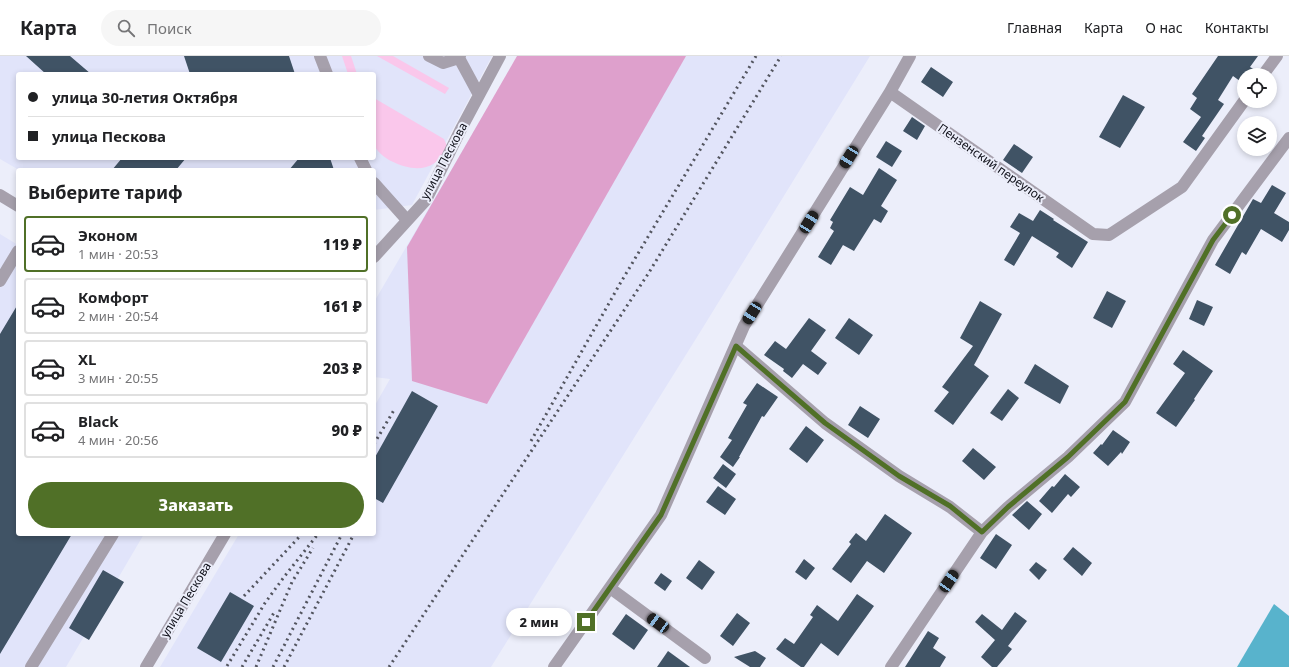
<!DOCTYPE html>
<html lang="ru">
<head>
<meta charset="utf-8">
<style>
  body { margin:0; font-family:"Noto Sans",sans-serif; background:#f6f6f6; color:#202124; height:100vh; display:flex; flex-direction:column; font-size:15px; white-space:nowrap }
  * { box-sizing:border-box; margin:0 }
  p { font-size:13px; color:#757577 }
  .icon { flex:none; width:22px; height:22px; fill:none; stroke:currentColor; stroke-width:2; stroke-linecap:round; stroke-linejoin:round }
  .map { position:relative; flex:1; overflow:hidden }
  .side { position:absolute; left:16px; top:112px; width:360px; height:368px; display:flex; flex-direction:column; background:#fff; border-radius:4px; box-shadow:0 2px 6px #0003 }
  .side>* { flex:none }
  .guide { position:absolute; left:16px; top:16px; width:360px; height:88px; border-radius:4px; box-shadow:0 2px 6px #0003; display:grid; align-content:center; height:88px; padding:0 12px; background:#fff }
  .tools { position:absolute; left:1237px; top:12px; display:grid; gap:8px }
  .tools a { display:grid; place-items:center; width:40px; height:40px; border-radius:50%; background:#fff; box-shadow:0 2px 6px #0003; font-size:20px }
  .end { position:absolute; width:18px; height:18px; margin:-9px; border:5px solid #507027; background:#fff; box-shadow:0 0 0 2px #fff }
  .from { border-radius:50% }
  .bubble { position:absolute; height:28px; border-radius:14px; background:#fff; box-shadow:0 2px 6px #0003; font-size:13px; font-weight:800; line-height:28px; text-align:center }
  .car { position:absolute; width:12px; height:24px; margin:-12px -6px; border-radius:5px; box-shadow:0 0 3px 1px #0007; background:linear-gradient(#222 24%,#8ab4d8 0 40%,#222 0 76%,#8ab4d8 0 86%,#222 0) }
  .guide b { display:flex; align-items:center; gap:14px; height:38px; font-size:15px }
  .guide b+b { border-top:1px solid #e0e0e0 }
  .guide i { width:10px; height:10px; background:#202124 }
  ul { padding:0; list-style:none }
  li { display:flex; align-items:center; gap:12px; height:56px; margin:0 8px 6px; padding:0 4px; border:2px solid #e0e0e0; border-radius:4px }
  li div { flex:1 }
  li b { display:block; font-size:15px }
  li em { font-style:normal; font-weight:800 }
  li.current { border-color:#507027 }
  li>.icon { width:36px; height:36px; stroke-width:1.5 }
  h2 { padding:0 12px; font-size:18px; line-height:48px }
  .button { display:flex; gap:8px; margin-top:auto; padding:8px 12px }
  .button a { flex:1; height:46px; border-radius:24px; background:#507027; color:#fff; font-size:16px; font-weight:800; line-height:46px; text-align:center }
  header { display:flex; align-items:center; gap:24px; box-sizing:border-box; height:56px; padding:0 20px; background:#fff; border-bottom:1px solid #e0e0e0 }
  header strong { font-size:19px }
  nav { display:flex; gap:22px; margin-inline-start:auto; font-size:14px }
  .search { width:280px; height:36px; background:#f6f6f6; display:flex; align-items:center; gap:10px; box-sizing:border-box; padding:0 14px; border-radius:22px; color:#757577; font-size:15px }
  .map>svg:first-child { display:block }
</style>
</head>
<body>
<header>
<strong>Карта</strong>
<div class="search"><svg class="icon" aria-label="search" viewBox="0 0 24 24"><circle cx="10" cy="10" r="6"/><path d="M15 15l6 6"/></svg>Поиск</div>
<nav><a>Главная</a><a>Карта</a><a>О нас</a><a>Контакты</a></nav>
</header>
<div class="map">
<svg width="1289" height="611" viewBox="0 0 1289 611">
  <rect width="100%" height="100%" fill="#eceefa"/>
  <path fill="#e1e4fa" fill-rule="evenodd" d="M0,0H492L412,149L374,154V114H19L0,103ZM18,18H374V102H18Z
    M518,0H870L702,273L491,611H160L239,478H374V351L390,323L374,321V246Z
    M0,178L18,189V478H144L66,611H0Z"/>
  <path fill="#fac7eb" d="M342,0H351L357,18H348Z
    M377,0H393L449,32L445,38Z
    M374,42L444,83L447,90C436,117 413,116 391,105C385,102 376,95 374,88C373,84 374,79 374,75C374,64 374,53 374,42Z"/>
  <path fill="#dea0cc" d="M517,0H686L487,348L412,325L407,191Z"/>
  <path fill="#58b3cc" d="M1274,548L1289,560V611H1237Z"/>
  <path fill="#405365" d="M26,0H70L91,18H46Z
    M184,0H289L295,18H190Z
    M1218,0H1258L1250,11L1257,15L1256,19H1244V28L1233,20L1218,44L1224,48L1202,80L1205,82L1196,95L1183,86L1201,61L1190,53L1197,42L1192,38Z
    M931,11L953,26L943,41L921,26Z
    M1123,39L1145,51L1120,92L1099,81Z
    M912,61L925,70L917,84L903,75Z
    M886,85L902,95L892,111L876,101Z
    M1014,88L1033,101L1022,117L1003,104Z
    M122,102H186L176,114H112Z
    M299,102H330L334,114H289Z
    M879,112L897,124L881,150L888,155L881,167L874,163L854,195L843,189L831,209L818,201L834,175L830,172L833,166L830,164L850,131L863,139Z
    M1272,129L1286,137L1274,157L1289,166V174L1282,186L1261,173L1246,199L1242,196L1230,218L1215,209L1253,143L1261,147Z
    M1040,154L1054,163L1053,164L1088,186L1072,212L1056,201L1059,197L1032,180L1014,210L1004,204L1020,177L1010,171L1019,157L1033,165Z
    M1107,235L1126,245L1112,272L1093,262Z
    M1197,244L1213,251L1204,270L1189,263Z
    M980,245L1002,258L974,309L989,320L953,369L934,355L949,336L942,331L973,290L960,282Z
    M18,248V478H72L0,598V278Z
    M809,262L826,274L811,295L827,307L818,319L803,308L792,322L783,315L784,313L764,299L775,285L786,293Z
    M849,262L873,279L859,299L835,282Z
    M1183,294L1213,315L1194,343L1195,344L1176,371L1156,357L1185,317L1173,308Z
    M1035,308L1069,330L1060,348L1024,327Z
    M757,327L778,341L764,361L762,360L739,401H740L733,411L720,401L732,384L728,382L747,349L743,347Z
    M1008,333L1019,342L1002,365L990,357Z
    M412,335L438,350L383,447L374,442V403Z
    M860,350L880,363L868,382L848,369Z
    M806,370L824,384L807,407L789,393Z
    M1113,374L1130,386L1122,398L1121,396L1108,410L1093,397L1101,388L1102,389Z
    M973,392L996,411L984,424L962,405Z
    M723,408L736,418L726,432L713,422Z
    M1065,418L1080,431L1071,441L1068,438L1052,457L1039,445L1052,430L1054,431Z
    M718,430L736,443L725,459L706,446Z
    M1027,445L1042,458L1029,474L1012,459Z
    M885,458L912,477L884,517L867,505L851,527L832,513L851,488L849,486L856,477L866,485Z
    M996,478L1012,489L996,513L980,502Z
    M1073,491L1092,507L1082,520L1063,503Z
    M804,503L815,512L806,524L795,516Z
    M699,504L715,516L702,534L686,522Z
    M1036,506L1047,514L1039,524L1029,514Z
    M103,514L124,526L89,584L69,572Z
    M661,517L672,525L665,535L654,527Z
    M230,536L254,550L221,606L197,592Z
    M857,538L874,550L838,600L821,587L804,611H801L776,593L785,582L794,588L813,561L810,559L817,549L838,565Z
    M1015,556L1027,565L1008,590L1012,593L997,611H992L981,601L995,584L975,566L982,558L1002,574Z
    M737,557L750,567L733,590L720,580Z
    M626,558L648,574L634,594L612,578Z
    M928,575L939,582L933,592L946,601L940,611H905Z
    M668,595L690,611H657Z
    M755,595L766,602L760,611H750L734,601Z"/>
  <g fill="none" stroke-linecap="round" stroke-linejoin="round">
    <path stroke="#a6a0ac" stroke-width="12" d="M320,0L327,18
      M429,0L443,7L459,2
      M460,0L459,2L479,39
      M1263,19L1277,0
      M890,36L1093,178L1109,179L1182,131L1244,45
      M360,102L366,114
      M374,127L407,164
      M0,139L18,150
      M374,201L426,144L462,71L500,0
      M0,225L18,195
      M736,290L825,367L899,420L950,451L982,476
      M610,532L705,602
      M31,611L113,478
      M146,611L225,478
      M554,611L661,459L744,270L890,36L910,0
      M891,611L982,476L1008,451L1068,401L1125,346L1213,184L1289,82"/>
    <path stroke="#53555f" stroke-width="3" stroke-dasharray="2 4" stroke-linecap="butt" d="M531,385L621,226L756,0
      M374,388L394,354
      M244,540L302,478
      M227,610L265,547L284,521L318,478
      M242,611L275,555
      M256,611L292,526L313,492
      M273,611L342,478
      M284,611L354,478
      M389,611L648,218L781,0"/>
  </g>
  <g fill="none" stroke-linecap="round" stroke-linejoin="round">
    <path stroke="#507027" stroke-width="5" d="M586,566L661,459L736,290L825,367L899,420L950,450L982,476L1008,451L1068,401L1125,346L1213,184L1232,159"/>
  </g>
  <g text-anchor="middle" stroke-width="4" stroke-linejoin="round" paint-order="stroke">
    <g font-size="12" fill="#0e0f18" stroke="#eceefa">
      <text transform="translate(444 105) rotate(-62)" y="4">улица Пескова</text>
      <text transform="translate(991 107) rotate(35)" y="4">Пензенский переулок</text>
      <text transform="translate(186 544) rotate(-59)" y="4">улица Пескова</text>
    </g>
  </g>
</svg>
<div class="tools">
<a><svg class="icon" aria-label="locate" viewBox="0 0 24 24"><circle cx="12" cy="12" r="6"/><path d="M12 2v4M12 18v4M2 12h4M18 12h4"/></svg></a>
<a><svg class="icon" aria-label="layers" viewBox="0 0 24 24"><path d="M12 4l9 5-9 5-9-5zM3 14l9 5 9-5"/></svg></a>
</div>
<i class="end from" style="left:1232px;top:159px"></i>
<i class="end" style="left:586px;top:566px"></i>
<div class="bubble" style="left:506px;top:552px;width:66px">2 мин</div>
<i class="car" style="left:849px;top:101px;rotate:212deg"></i>
<i class="car" style="left:809px;top:166px;rotate:32deg"></i>
<i class="car" style="left:752px;top:257px;rotate:212deg"></i>
<i class="car" style="left:949px;top:525px;rotate:34deg"></i>
<i class="car" style="left:658px;top:567px;rotate:306deg"></i>
<div class="guide">
<b><i class="from"></i>улица 30-летия Октября</b>
<b><i></i>улица Пескова</b>
</div>
<section class="side">
<h2>Выберите тариф</h2>
<ul>
<li class="current"><svg class="icon" aria-label="car" viewBox="0 0 24 24"><path d="M5 17H2v-5l4-1 3-4h7l3 4 3 1v5h-3M9 17h6M6 11h13"/><circle cx="7" cy="17" r="2"/><circle cx="17" cy="17" r="2"/></svg><div><b>Эконом</b><p>1 мин · 20:53</p></div><em>119 ₽</em></li>
<li><svg class="icon" aria-label="car" viewBox="0 0 24 24"><path d="M5 17H2v-5l4-1 3-4h7l3 4 3 1v5h-3M9 17h6M6 11h13"/><circle cx="7" cy="17" r="2"/><circle cx="17" cy="17" r="2"/></svg><div><b>Комфорт</b><p>2 мин · 20:54</p></div><em>161 ₽</em></li>
<li><svg class="icon" aria-label="car" viewBox="0 0 24 24"><path d="M5 17H2v-5l4-1 3-4h7l3 4 3 1v5h-3M9 17h6M6 11h13"/><circle cx="7" cy="17" r="2"/><circle cx="17" cy="17" r="2"/></svg><div><b>XL</b><p>3 мин · 20:55</p></div><em>203 ₽</em></li>
<li><svg class="icon" aria-label="car" viewBox="0 0 24 24"><path d="M5 17H2v-5l4-1 3-4h7l3 4 3 1v5h-3M9 17h6M6 11h13"/><circle cx="7" cy="17" r="2"/><circle cx="17" cy="17" r="2"/></svg><div><b>Black</b><p>4 мин · 20:56</p></div><em>90 ₽</em></li>
</ul>
<div class="button"><a>Заказать</a></div>
</section>
</div>
</body>
</html>
